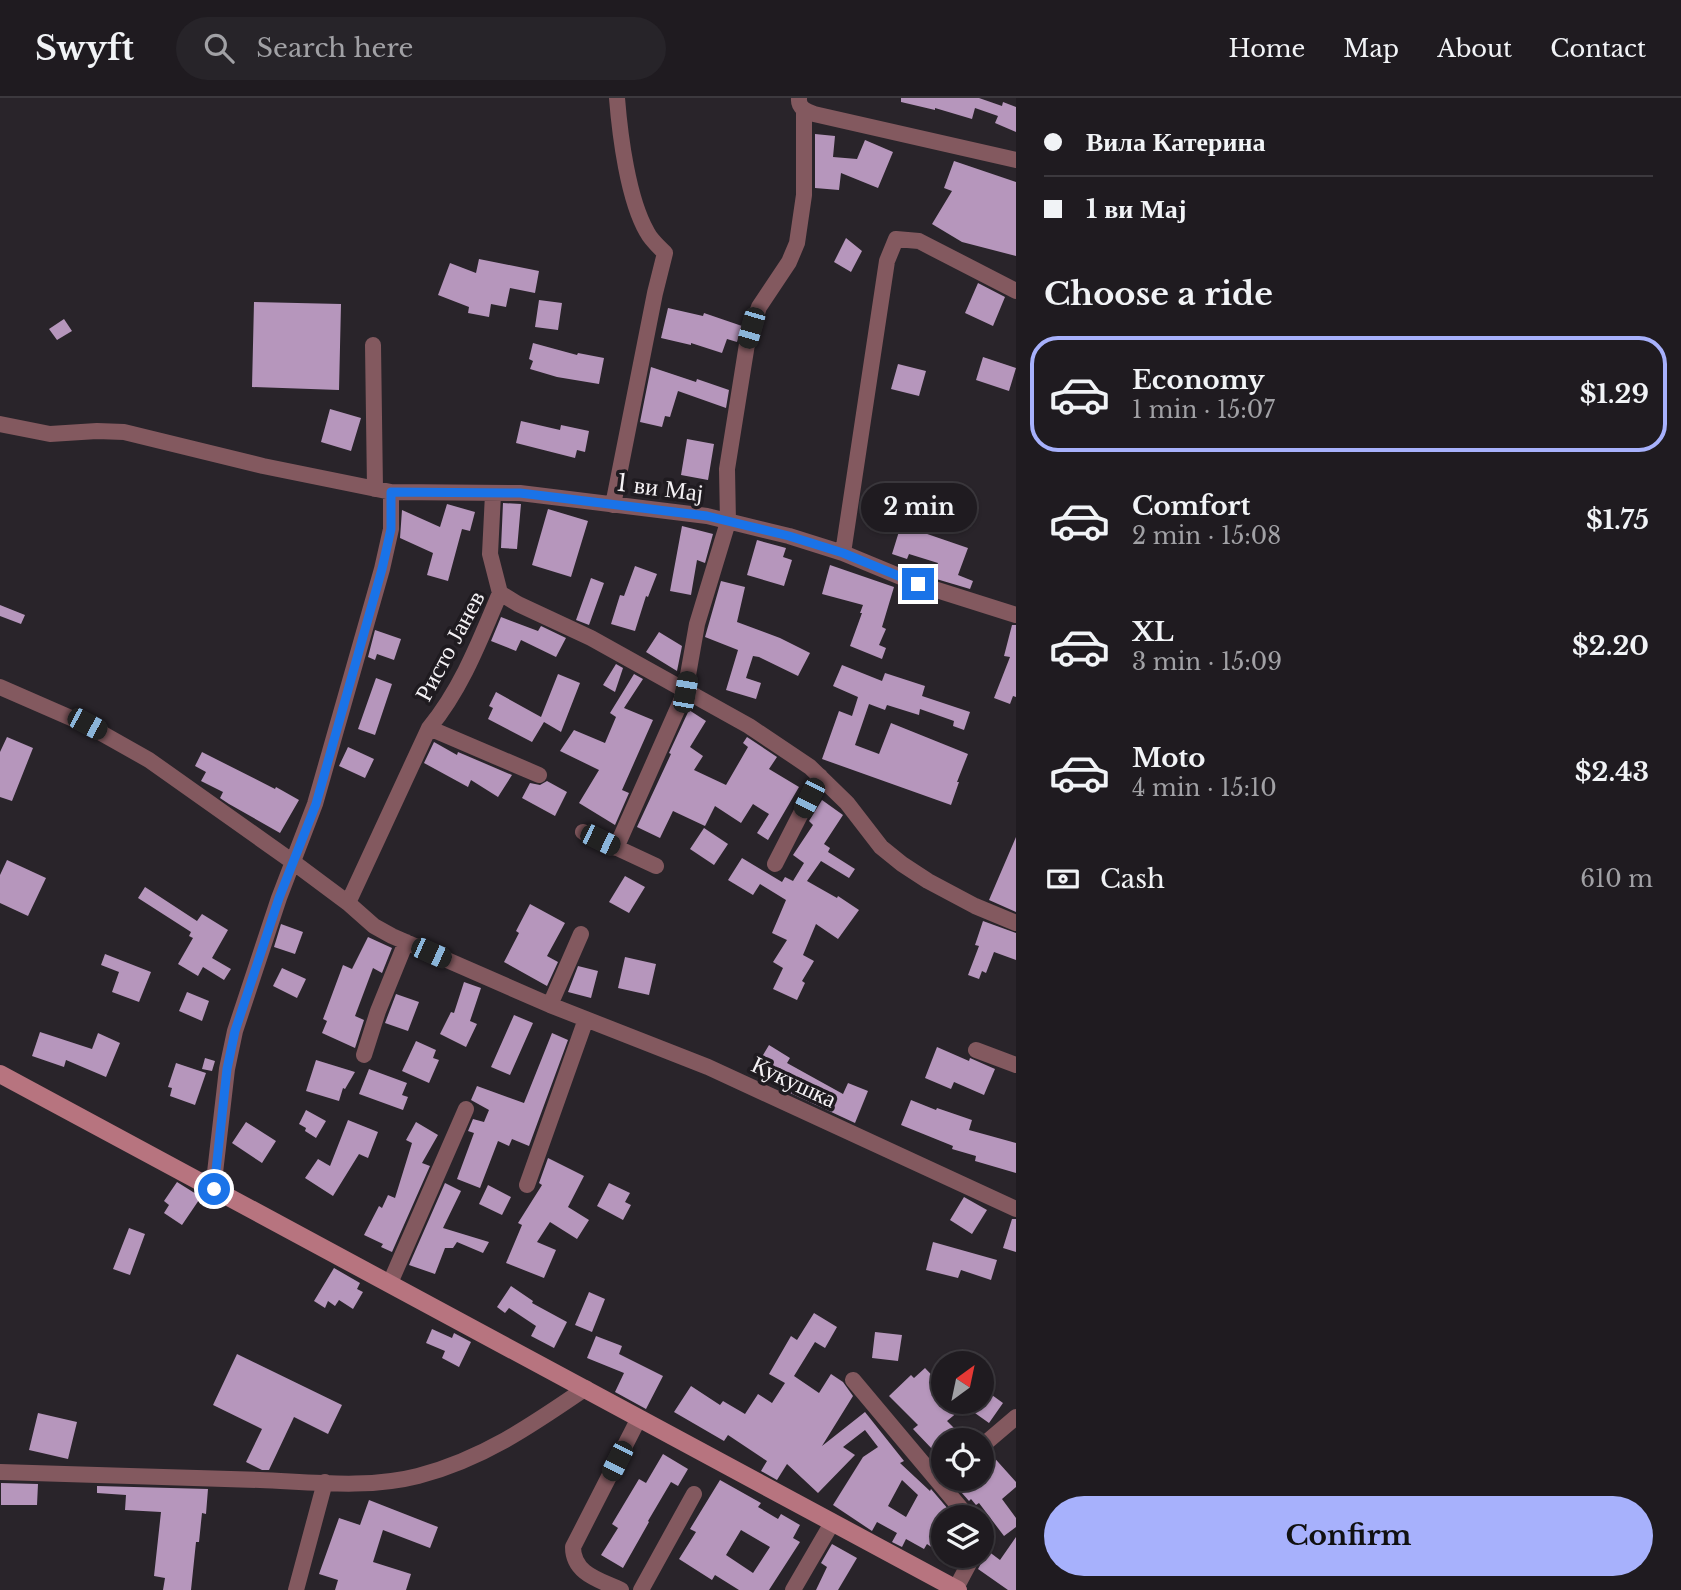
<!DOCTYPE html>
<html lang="en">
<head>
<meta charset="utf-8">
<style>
  body { margin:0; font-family:"Libre Baskerville",serif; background:#272429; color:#f1f3f6; height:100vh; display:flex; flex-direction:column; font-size:26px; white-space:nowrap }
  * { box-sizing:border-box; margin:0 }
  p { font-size:23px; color:#a1a1a5 }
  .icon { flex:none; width:38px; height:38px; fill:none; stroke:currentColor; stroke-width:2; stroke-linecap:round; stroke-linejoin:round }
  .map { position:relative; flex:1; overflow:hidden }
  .sheet { display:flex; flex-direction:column; background:#1f1b20; width:665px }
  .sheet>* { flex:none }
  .hud { display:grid; align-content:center; height:154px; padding:0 28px; background:#1f1b20 }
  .needle { width:46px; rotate:33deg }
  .tools { position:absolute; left:931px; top:1253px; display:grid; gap:14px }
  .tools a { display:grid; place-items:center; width:63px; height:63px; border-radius:50%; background:#1f1b20; box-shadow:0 2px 5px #0004,0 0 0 2px #3c393e; font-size:35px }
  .end { position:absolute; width:32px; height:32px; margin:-16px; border:9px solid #1a73e8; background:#fff; box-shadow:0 0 0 4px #fff }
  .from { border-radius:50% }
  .bubble { position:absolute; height:49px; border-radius:24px; background:#1f1b20; box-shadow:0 2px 5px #0004,0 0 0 2px #3c393e; font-size:23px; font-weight:800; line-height:49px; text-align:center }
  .car { position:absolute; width:21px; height:42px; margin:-21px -10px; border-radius:9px; box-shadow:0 0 5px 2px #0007; background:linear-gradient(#222 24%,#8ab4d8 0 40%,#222 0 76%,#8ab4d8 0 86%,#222 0) }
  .hud b { display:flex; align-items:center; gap:24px; height:66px; font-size:26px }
  .hud b+b { border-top:2px solid #3c393e }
  .hud i { width:18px; height:18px; background:#f1f3f6 }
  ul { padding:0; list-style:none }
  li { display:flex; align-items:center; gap:21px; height:116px; margin:0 14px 10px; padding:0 14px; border:4px solid transparent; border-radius:28px }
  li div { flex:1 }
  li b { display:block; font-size:26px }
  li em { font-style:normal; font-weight:800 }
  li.selected { border-color:#a7b1fc }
  li>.icon { width:63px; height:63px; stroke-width:1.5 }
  h2 { padding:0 28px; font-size:32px; line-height:84px }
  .pay { display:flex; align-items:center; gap:18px; height:77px; padding:0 28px; font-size:26px }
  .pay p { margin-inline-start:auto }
  .primary-button { display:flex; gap:14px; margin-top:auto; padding:14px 28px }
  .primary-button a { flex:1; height:80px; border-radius:42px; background:#a7b1fc; color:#111; font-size:28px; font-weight:800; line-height:80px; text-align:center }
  header { display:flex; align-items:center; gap:42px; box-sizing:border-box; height:98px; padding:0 35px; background:#1f1b20; border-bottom:2px solid #3c393e }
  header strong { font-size:33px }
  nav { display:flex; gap:38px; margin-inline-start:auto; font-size:24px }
  .search { width:490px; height:63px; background:#272429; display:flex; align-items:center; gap:18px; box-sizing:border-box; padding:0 24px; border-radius:38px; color:#a1a1a5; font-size:26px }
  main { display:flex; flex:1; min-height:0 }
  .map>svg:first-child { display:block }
</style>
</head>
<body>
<header>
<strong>Swyft</strong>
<div class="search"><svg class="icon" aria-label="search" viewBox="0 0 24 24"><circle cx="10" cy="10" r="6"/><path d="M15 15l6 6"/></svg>Search here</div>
<nav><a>Home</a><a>Map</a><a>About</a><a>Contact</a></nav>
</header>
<main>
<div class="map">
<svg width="1016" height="1492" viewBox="0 0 1016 1492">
  <rect width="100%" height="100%" fill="#29242a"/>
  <path fill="#b696bc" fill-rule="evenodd" d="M901,0H979L1002,8L1003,4L1016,9V34L995,25L998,18L975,10L972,21L935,10V12L901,4Z
    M815,36L835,38L833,59L857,61L865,42L893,54L878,90L841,75L839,92L815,90Z
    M954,63L1016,84V158L962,144L932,126L952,93L944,90Z
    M846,140L862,153L851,174L834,164Z
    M479,161L539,173L535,195L510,190L506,209L491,206L489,219L468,215L469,209L438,197L450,165L476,175Z
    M978,185L1005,199L993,228L965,215Z
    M539,202L562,205L558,232L535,229Z
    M254,204L341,206L339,292L252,289Z
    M668,210L703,218L704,215L742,228L737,244L727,241L722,255L691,245V247L661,240Z
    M64,221L72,233L57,242L49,231Z
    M533,245L577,257L578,255L604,260L599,286L557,279L530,271L533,263L529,261Z
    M983,259L1016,270L1009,293L976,282Z
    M898,266L926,273L919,298L891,291Z
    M651,269L696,284L697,281L729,292L726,310L678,293L670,319L665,318L662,329L640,324Z
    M330,311L361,320L351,353L321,344Z
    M521,323L560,332L561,327L589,333L585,354L577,352L575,360L516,345Z
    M687,341L714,346L708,382L681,377Z
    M503,405L521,406L517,451L501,450Z
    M447,406L475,414L470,433L462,431L448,483L427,477L433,455L400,440L402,412L440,429Z
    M548,411L588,423L571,479L532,467Z
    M901,427L968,450L958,477L973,483L970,491L933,480L938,465L909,456L907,461L892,456Z
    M682,428L713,436L705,465L697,462L691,497L670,493Z
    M757,442L786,450L783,459L792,462L784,488L747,477Z
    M830,467L894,489L882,529L886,531L879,547L886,550L882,561L850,548L862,515H860L863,507L822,496Z
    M635,468L657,476L648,499L646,498L635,533L611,526L620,497L624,498Z
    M591,480L604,485L589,527L576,522Z
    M721,483L745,489L737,524L780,540L810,555L798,578L759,559L753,558L746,580L761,585L756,601L726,592L738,552L705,539Z
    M0,507L25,517L21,526L0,518Z
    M501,519L538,533L541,528L566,540L556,559L521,542L516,553L491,543Z
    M1012,527H1016V599L1013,598L1010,606L994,600L1010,559L1004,558Z
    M375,532L401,541L394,562L377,556L375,562L368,559Z
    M659,534L682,548L677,573L646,554Z
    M616,566L623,570L615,594L603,587Z
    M842,567L882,583L885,575L925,588L922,598L970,614L964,632L953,628L954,623L920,611L919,617L887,607L885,612L869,606L855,647L879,656L891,625L968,656L957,684H959L951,707L822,661L839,613L852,618L858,599L833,588Z
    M558,576L580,585L561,634L544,624L532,644L488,621L493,610L489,608L496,594L541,619Z
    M634,576L643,581L624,610L653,622L622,692L629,695L615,727L579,705L599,672L560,653L574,632L605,645L616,619L610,615Z
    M376,580L392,586L375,637L358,631Z
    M689,612L706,623L690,649L703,658L694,672L726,687L748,649L743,645L747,639L777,659L769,671L799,689L768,742L757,735L769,716L753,706L741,725L715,708L705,728L673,713L660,740L637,729L671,656L669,655Z
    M7,639L33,650L12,703L0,699V654Z
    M434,644L457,657L458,654L512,677L498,699L471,682L468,689L424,665Z
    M348,649L374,661L365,680L339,668Z
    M202,654L275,691L276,689L299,702L280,735L229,706L220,700L223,694L201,683L206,674L195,668Z
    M547,683L567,694L555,718L522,700L530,685L540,687Z
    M822,702L843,717L824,746L830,750L828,754L855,771L849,780L821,763L807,783L837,800L838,798L859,812L838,841L816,826L803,857L814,863L802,883L805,885L797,902L773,891L783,870L773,864L787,842L772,835L786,802L760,786L753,797L728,782L742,760L782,784L785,779L793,783L804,765L793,757L813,727L809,723Z
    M704,730L728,746L714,767L690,751Z
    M1016,739V814L989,802Z
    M7,762L46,780L28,818L0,805V777Z
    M625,778L645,789L629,815L609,804Z
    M145,789L197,823L202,816L228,832L212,860L231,871L224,882L203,869L198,878L178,866L193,840L189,838L191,834L138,800Z
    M530,806L565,825L547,858L558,864L547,888L504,864L519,835L516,833Z
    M983,823L1016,835V862L994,854L986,875L982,873L979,881L968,877L979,848L975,847Z
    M281,826L303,834L295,856L274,849Z
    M368,839L392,850L382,875L373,870L355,918L364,922L355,950L322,935L327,923L323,921L343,867L352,871Z
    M105,856L151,874L139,904L112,894L119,874L101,867Z
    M625,859L656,866L649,897L618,890Z
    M578,868L598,873L591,900L568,894Z
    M282,870L306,881L297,900L273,888Z
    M464,884L481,890L470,923L477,926L466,949L440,936L451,914L454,915Z
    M187,894L209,903L202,923L179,913Z
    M396,896L419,904L408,933L385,925Z
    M514,917L533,925L510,977L491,969Z
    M40,934L92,951L98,935L120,945L106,979L66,962L64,969L32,958Z
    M552,935L568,942L529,1048L512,1041L509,1048L498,1043L480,1090L457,1081L474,1035L468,1033L473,1021L484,1024L489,1012L471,1002L477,988L524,1005Z
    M416,943L436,952L433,960L439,962L429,985L402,973Z
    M769,947L790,960L787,965L843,996L848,985L868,993L855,1025L788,994L791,989L756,969Z
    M937,949L969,963L970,960L995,971L984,997L954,984L951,991L925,980Z
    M205,960L215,963L212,973L202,971Z
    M316,962L355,974L345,991L343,990L339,1003L306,993Z
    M176,965L206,975L195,1007L170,998L172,990L168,989Z
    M369,971L407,985L402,997L408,999L403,1012L359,996Z
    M911,1002L936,1012L937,1010L972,1022L969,1032L1016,1045V1075L975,1063L976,1058L952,1051L953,1048L901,1027Z
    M306,1012L326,1023L316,1040L305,1033L306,1030L299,1026Z
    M348,1022L378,1034L368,1060L359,1056L333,1098L305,1080L318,1061L330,1068Z
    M246,1024L276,1043L262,1065L232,1045Z
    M416,1024L438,1037L422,1065L430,1068L392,1154L381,1149L383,1146L364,1137L379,1108L382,1110L388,1097L395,1100L412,1045L406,1042Z
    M548,1060L584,1078L568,1109L589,1122L577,1141L550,1124L537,1144L556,1152L544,1180L506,1165L522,1127L518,1125L542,1087L539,1085Z
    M177,1084L201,1099L182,1127L164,1115L169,1107L164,1103Z
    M445,1085L461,1093L443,1130L489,1144L483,1155L457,1144L453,1150H445L435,1176L409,1167Z
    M609,1085L630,1095L625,1104L631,1107L623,1122L597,1108Z
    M488,1087L511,1099L502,1117L479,1106Z
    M964,1099L987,1112L972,1136L950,1122Z
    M1012,1121H1016V1154L1003,1150Z
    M129,1130L145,1136L130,1177L113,1171Z
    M933,1144L997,1162L991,1182L961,1172L958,1180L926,1172Z
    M334,1170L360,1185L357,1191L363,1194L353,1211L339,1202L335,1208L328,1203L325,1210L314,1203Z
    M511,1188L533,1203L532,1205L567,1224L554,1250L531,1238L536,1228L509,1210L505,1215L497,1209Z
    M589,1194L605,1201L592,1234L575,1227Z
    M814,1215L837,1229L825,1250L815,1244L794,1278L819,1295L831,1276L843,1284L853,1298L822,1348L865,1314L904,1363L900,1365L930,1393L931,1391L954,1418L943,1419V1457L927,1446L924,1451L906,1441L902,1449L892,1444L897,1435L877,1424L872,1433L833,1407L863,1359L878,1349L865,1332L843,1349L855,1357L818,1395L787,1366L777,1382L761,1373L767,1363L728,1337L724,1343L674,1314L691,1288L720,1307L723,1303L745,1316L758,1296L772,1305L785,1285L769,1276L791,1238L797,1242ZM902,1382L918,1397L906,1419L888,1408Z
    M432,1231L452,1240L454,1235L471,1244L459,1269L442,1260L445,1253L426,1245Z
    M875,1234L902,1237L898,1263L872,1260Z
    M596,1238L622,1248L619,1256L663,1278L646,1311L615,1294L624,1275L587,1260Z
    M237,1256L342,1307L328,1336L294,1319L269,1372H262L246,1364L262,1331L213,1307Z
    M925,1270L943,1289V1304H982V1297L985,1292L1003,1305L989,1325L965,1308L947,1323L966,1342H943L934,1353L913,1331L918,1327L889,1298L911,1277L914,1280Z
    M38,1315L77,1324L68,1361L29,1352Z
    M990,1355L1016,1384V1389L1002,1401L1016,1420V1429L1004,1438L979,1405L976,1407L971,1401L969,1403L954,1386L959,1381H982V1361Z
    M663,1356L688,1371L678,1388L671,1384L648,1423L649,1424L623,1470L601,1457L618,1430L612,1426L639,1381L646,1385Z
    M720,1382L761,1405L758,1409L778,1421L781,1416L800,1427L793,1440L800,1444L769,1492H739L715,1477L712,1482L679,1461L696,1434L690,1431ZM741,1432L770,1449L753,1475L726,1457Z
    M1,1385L38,1386L37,1407H1Z
    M97,1388L208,1391L206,1416L202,1415L199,1444H196L191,1492H163L165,1480L154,1478L161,1414L125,1412L126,1397L97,1395Z
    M369,1402L438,1429L430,1450L383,1432L373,1464L411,1476L406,1492H335L338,1482L319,1476L339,1420L360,1427Z
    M1016,1439V1492H1008L978,1471L988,1453L1000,1462Z
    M832,1446L857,1460L838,1492H816L827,1469L821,1465Z"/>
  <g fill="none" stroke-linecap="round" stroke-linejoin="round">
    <path stroke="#83595f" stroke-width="16" d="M799,0C798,10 806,13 814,16L1016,62
      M373,247L375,391
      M0,326L50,336L97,333L124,334L263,368L391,394L520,395L707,418L789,438L843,455L918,486L1016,517
      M493,396L490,456L500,495
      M613,407L655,195L665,155C659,149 651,142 647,134C628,101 620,38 617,0
      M843,455L887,163L896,141L919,143L1016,193
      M0,589L87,627L149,662L293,764L348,805L374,828L392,838L550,907L708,969L1016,1111
      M429,630L539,677
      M583,734L656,768
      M616,750L685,594L697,526L728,424L727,371L747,246L759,209L789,164L797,145L804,97V12
      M775,766L820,678
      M348,805L429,630C462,590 480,542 500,495L518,506L591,540L749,628L810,669L847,705L881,749L902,766L928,783L975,808L1016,825
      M550,907L581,836
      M976,952L1016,967
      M364,957L378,913L406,844
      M527,1087L586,921
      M213,1092L227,971L235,933L279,800L315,706L382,471L391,431V394
      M390,1185L466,1011
      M853,1282L968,1419
      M982,1348L1016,1319
      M0,1374C87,1377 173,1379 260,1382C311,1384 368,1391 418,1378C483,1361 532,1327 586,1290
      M296,1492L325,1384
      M621,1492C600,1482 573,1476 573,1449L639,1320
      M641,1492L694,1396
      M793,1492L832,1425
      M955,1492L973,1458"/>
    <path stroke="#b7747f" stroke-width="18" d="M0,976L958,1492"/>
  </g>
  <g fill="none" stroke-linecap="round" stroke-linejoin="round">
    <path stroke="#1a73e8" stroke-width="9" d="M214,1091L227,971L235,933L279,800L316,706L382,471L391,431V394L520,395L707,418L789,438L843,455L918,486"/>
  </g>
  <g text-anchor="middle" stroke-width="7" stroke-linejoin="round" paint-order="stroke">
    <g font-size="24" fill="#f5f2f5" stroke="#1f1b20">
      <text transform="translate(660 390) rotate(7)" y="8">1 ви Мај</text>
      <text transform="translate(450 548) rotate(-62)" y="8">Ристо Јанев</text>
      <text transform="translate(794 984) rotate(25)" y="8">Кукушка</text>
    </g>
  </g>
</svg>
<div class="tools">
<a><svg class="needle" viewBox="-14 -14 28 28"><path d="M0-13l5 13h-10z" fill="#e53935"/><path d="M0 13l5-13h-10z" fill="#a1a1a5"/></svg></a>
<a><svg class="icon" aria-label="locate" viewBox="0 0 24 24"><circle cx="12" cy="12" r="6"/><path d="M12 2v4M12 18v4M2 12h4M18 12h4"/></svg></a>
<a><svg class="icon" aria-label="layers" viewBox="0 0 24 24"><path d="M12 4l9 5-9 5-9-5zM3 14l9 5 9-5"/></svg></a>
</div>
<i class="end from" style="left:214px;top:1091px"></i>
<i class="end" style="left:918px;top:486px"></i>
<div class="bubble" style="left:861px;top:385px;width:116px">2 min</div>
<i class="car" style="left:751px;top:230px;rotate:196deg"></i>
<i class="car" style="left:685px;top:594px;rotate:10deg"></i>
<i class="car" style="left:87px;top:626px;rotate:118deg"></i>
<i class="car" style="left:809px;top:700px;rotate:207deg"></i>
<i class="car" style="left:600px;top:742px;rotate:116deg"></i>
<i class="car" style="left:431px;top:855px;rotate:114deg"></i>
<i class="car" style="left:617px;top:1363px;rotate:207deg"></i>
</div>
<section class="sheet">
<div class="hud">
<b><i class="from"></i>Вила Катерина</b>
<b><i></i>1 ви Мај</b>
</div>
<h2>Choose a ride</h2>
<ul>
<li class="selected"><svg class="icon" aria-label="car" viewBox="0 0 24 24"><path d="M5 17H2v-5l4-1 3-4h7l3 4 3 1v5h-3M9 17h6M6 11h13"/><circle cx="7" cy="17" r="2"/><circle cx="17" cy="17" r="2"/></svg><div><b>Economy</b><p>1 min · 15:07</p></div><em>$1.29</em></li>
<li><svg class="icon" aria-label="car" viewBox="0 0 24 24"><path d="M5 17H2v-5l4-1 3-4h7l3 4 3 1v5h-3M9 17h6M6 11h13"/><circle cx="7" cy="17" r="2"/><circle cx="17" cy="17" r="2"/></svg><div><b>Comfort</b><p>2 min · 15:08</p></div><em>$1.75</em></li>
<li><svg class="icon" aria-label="car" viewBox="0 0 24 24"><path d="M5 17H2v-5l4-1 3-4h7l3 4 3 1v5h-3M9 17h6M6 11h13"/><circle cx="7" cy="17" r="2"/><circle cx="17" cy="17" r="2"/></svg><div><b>XL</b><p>3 min · 15:09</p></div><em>$2.20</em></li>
<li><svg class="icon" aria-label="car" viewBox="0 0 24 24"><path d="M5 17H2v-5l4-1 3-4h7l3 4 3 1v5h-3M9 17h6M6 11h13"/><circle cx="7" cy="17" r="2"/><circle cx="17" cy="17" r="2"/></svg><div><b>Moto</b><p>4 min · 15:10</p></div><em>$2.43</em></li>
</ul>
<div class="pay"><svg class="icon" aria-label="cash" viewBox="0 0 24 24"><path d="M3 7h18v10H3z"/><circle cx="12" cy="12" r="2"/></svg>Cash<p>610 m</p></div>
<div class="primary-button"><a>Confirm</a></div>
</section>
</main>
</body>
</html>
